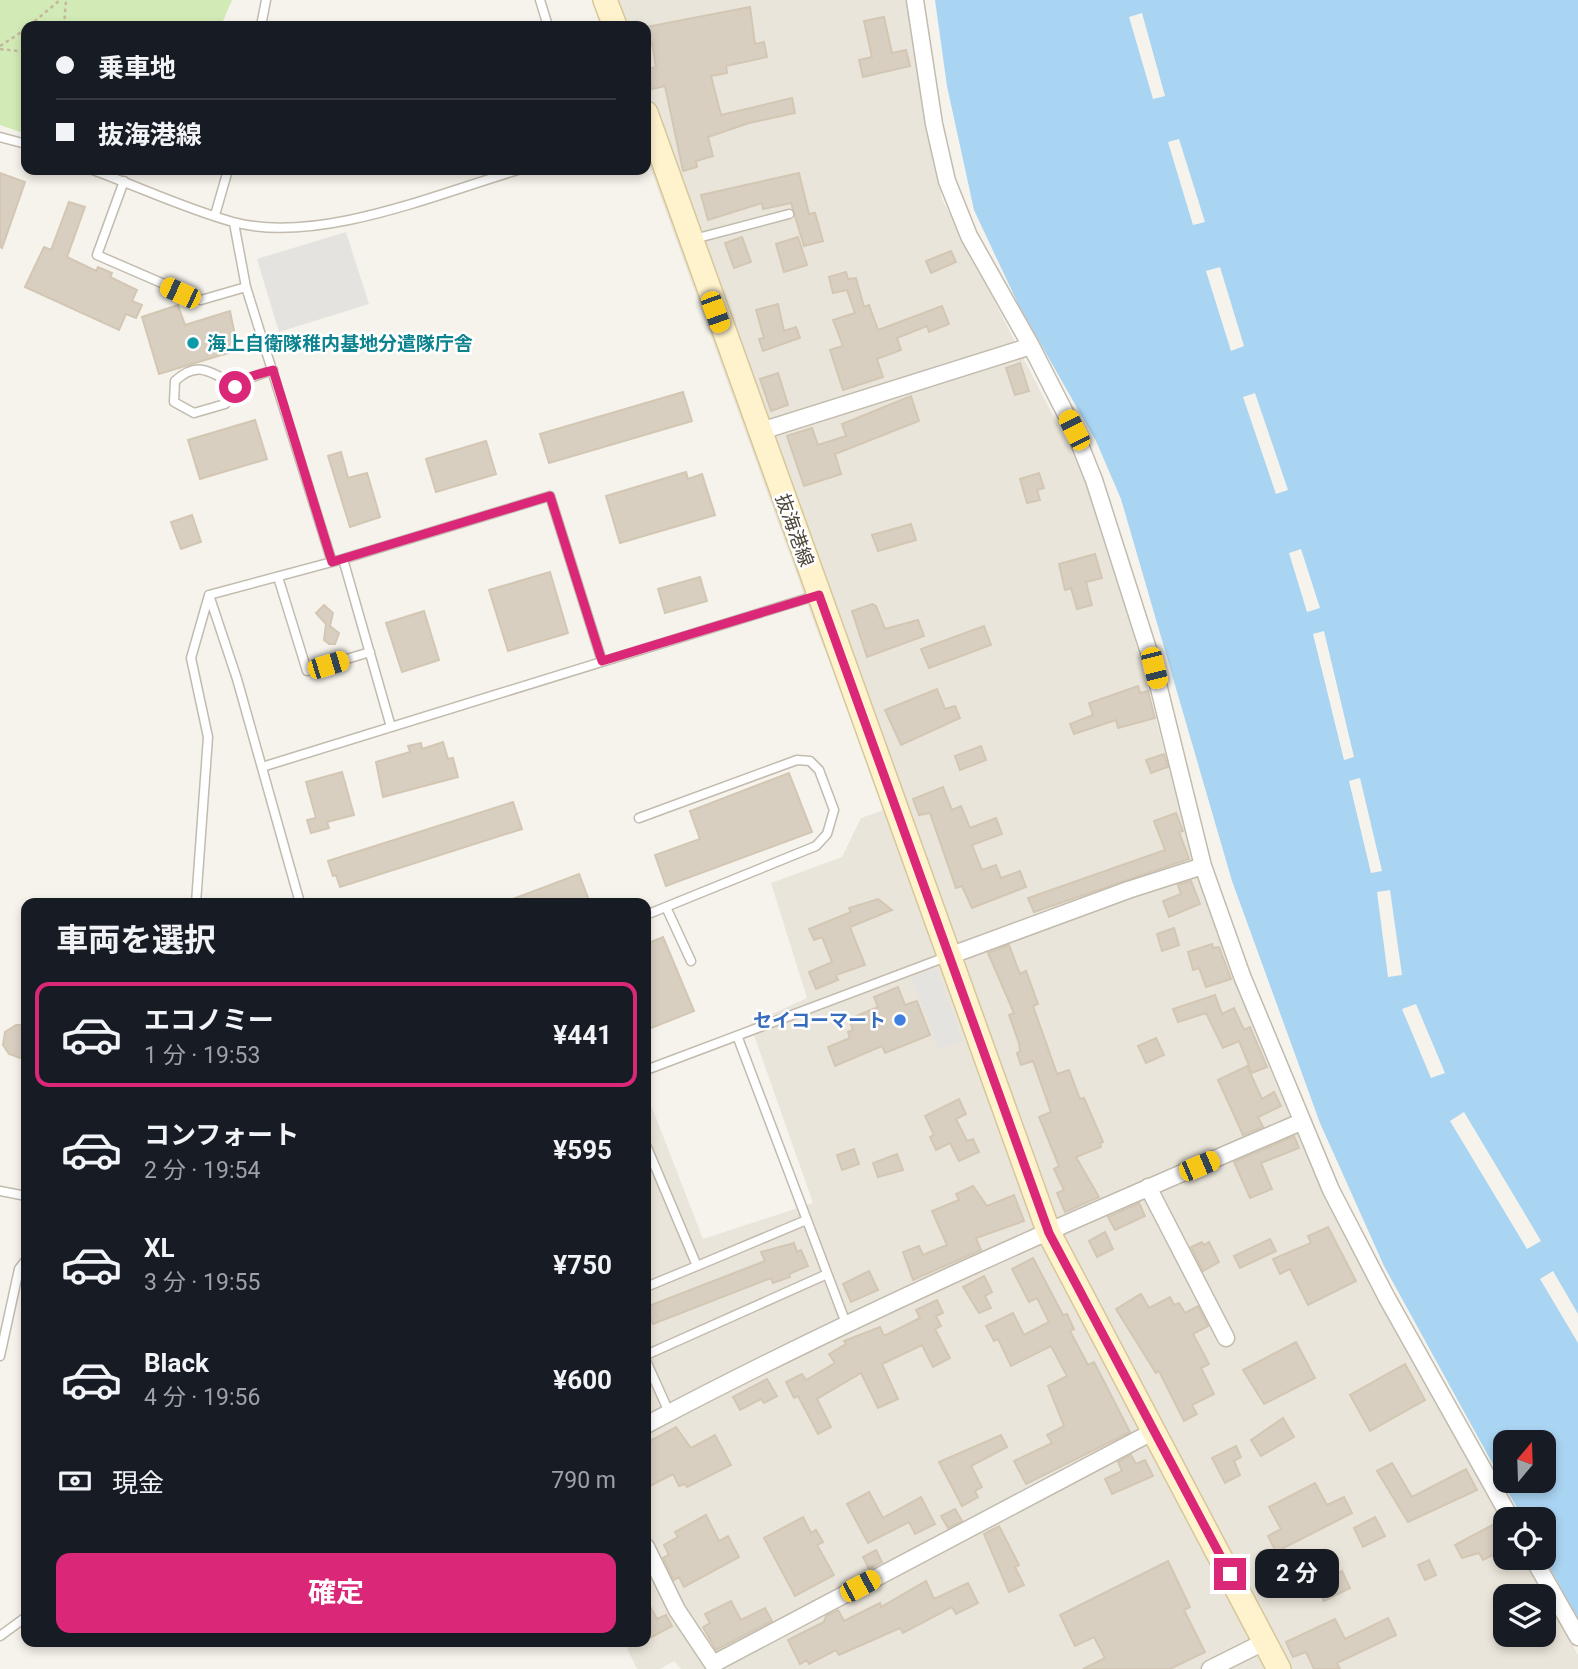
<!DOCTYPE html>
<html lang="ja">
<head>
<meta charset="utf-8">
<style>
  body { margin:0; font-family:Roboto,"Noto Sans JP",sans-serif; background:#20242c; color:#f1f3f6; height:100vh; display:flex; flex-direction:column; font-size:26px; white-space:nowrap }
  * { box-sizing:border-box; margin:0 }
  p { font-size:23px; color:#9ea1a6 }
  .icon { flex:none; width:38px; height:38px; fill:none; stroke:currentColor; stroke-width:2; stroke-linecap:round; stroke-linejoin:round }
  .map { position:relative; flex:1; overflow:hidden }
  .details { position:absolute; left:21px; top:898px; width:630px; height:749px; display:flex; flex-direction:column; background:#171b24; border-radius:14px; box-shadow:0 4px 10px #0003 }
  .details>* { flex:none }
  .guide { position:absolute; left:21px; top:21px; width:630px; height:154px; border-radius:14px; box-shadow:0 4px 10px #0003; display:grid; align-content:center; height:154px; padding:0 35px; background:#171b24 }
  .needle { width:46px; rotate:19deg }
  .controls { position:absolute; left:1493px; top:1430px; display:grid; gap:14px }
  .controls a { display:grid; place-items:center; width:63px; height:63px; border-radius:14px; background:#171b24; box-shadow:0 4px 10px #0003; font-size:35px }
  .end { position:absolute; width:32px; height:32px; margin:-16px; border:9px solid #db2777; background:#fff; box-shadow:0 0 0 4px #fff }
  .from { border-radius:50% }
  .bubble { position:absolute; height:49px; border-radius:14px; background:#171b24; box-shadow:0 4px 10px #0003; font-size:23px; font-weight:700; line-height:49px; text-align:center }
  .car { position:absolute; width:21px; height:42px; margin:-21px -10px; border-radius:9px; box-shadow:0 0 5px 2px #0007; background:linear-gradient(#f5c518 24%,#345 0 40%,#f5c518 0 76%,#345 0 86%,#f5c518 0) }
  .guide b { display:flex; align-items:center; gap:24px; height:66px; font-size:26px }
  .guide b+b { border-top:2px solid #363941 }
  .guide i { width:18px; height:18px; background:#f1f3f6 }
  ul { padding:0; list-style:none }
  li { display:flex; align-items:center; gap:21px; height:105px; margin:0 14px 10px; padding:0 21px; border:4px solid transparent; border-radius:14px }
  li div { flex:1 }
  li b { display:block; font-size:26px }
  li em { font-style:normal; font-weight:700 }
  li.on { border-color:#db2777 }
  li>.icon { width:63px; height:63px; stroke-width:1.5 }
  h2 { padding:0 35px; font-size:32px; line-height:84px }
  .pay { display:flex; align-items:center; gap:18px; height:77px; padding:0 35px; font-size:26px }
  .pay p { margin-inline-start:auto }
  .primary-button { display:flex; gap:14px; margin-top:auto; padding:14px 35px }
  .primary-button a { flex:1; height:80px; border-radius:14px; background:#db2777; color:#fff; font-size:28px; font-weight:700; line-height:80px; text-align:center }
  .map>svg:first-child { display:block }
</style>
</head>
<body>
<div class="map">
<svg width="1578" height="1669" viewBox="0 0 1578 1669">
  <rect width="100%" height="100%" fill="#f6f3ec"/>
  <path fill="#eae5da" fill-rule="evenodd" d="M602,0H909L942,199L1087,482L1134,637L1199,880L1290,1115L1348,1243L1505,1520V1558H1526L1578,1655V1669H681L674,1661L660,1669H637L624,1642H646V1092L703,1239L813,1203L750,1024L807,998L771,883L842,857L861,818L887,809L815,625L646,156V26H609ZM1505,1596H1544V1634H1505Z"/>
  <path fill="#d2eab5" d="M0,0H232L221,26H26V134L0,125Z"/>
  <path fill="#e5e3e0" d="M346,232L369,304L279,332L257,259Z
    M936,968L963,1041L939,1050L911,977Z"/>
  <path fill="#a9d4f2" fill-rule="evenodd" d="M935,0H1578V1620L1544,1557V1519H1523L1384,1266L1320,1123L1232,881L1121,499L1096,441L1019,306L974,210L947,86ZM1505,1442H1544V1480H1505Z"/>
  <path fill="#f6f3ec" d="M1142,13L1165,96L1153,99L1129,17Z
    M1179,139L1205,222L1193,225L1168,142Z
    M1220,267L1244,346L1231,351L1206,271Z
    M1255,393L1288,490L1276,494L1243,397Z
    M1301,549L1320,608L1307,612L1289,553Z
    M1324,631L1354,757L1344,760L1313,634Z
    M1360,778L1382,871L1371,873L1349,781Z
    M1390,890L1402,975L1388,977L1377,892Z
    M1416,1004L1445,1073L1431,1078L1402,1009Z
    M1464,1112L1541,1241L1527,1249L1450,1121Z
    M1553,1271L1578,1314V1343L1540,1279Z"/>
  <path fill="#d8cfc1" stroke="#d3c7b4" stroke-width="2" d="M750,7L755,44L764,42L767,57L726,66L727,73L711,76L721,115L792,98L795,113L749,123L708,137L713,156L696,161L697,167L683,171L665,86L652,89L648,69L656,67L652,43L646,44V27Z
    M884,17L892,53L906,50L910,66L863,77L859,60L872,57L864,21Z
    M0,173L25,182L2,248L0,247Z
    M799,173L809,214L815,213L823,241L804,246L791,203L763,209L762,203L708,220L701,195Z
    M69,202L85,207L67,257L96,271L98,267L112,273L110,277L137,290L132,301L142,305L136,318L126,314L119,330L25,287L44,247L51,250Z
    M742,237L751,262L734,268L725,243Z
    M798,237L807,265L784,272L776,244Z
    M951,251L956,262L931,273L926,261Z
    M846,272L848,279L856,278L864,307L869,305L878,330L942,306L949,324L929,332L927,326L897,338L901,350L877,359L883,377L843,390L830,350L843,346L833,320L855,313L847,290L833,293L829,277Z
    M778,304L784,331L796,327L800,338L763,351L759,339L764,338L756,310Z
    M178,305L185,325L230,311L238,350L159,374L142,317Z
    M1020,363L1029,391L1015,395L1006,368Z
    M778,373L788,405L771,411L760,379Z
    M683,392L692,421L549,463L540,434Z
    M911,396L919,421L835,454L841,474L804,486L787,436L812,428L818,445L846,436L842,424Z
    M255,420L267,459L200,479L188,440Z
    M486,441L496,474L436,492L426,459Z
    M341,452L348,478L367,473L380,517L350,527L328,456Z
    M686,472L688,479L702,474L715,515L620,543L606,496Z
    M1039,473L1044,488L1037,490L1040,500L1027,503L1020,479Z
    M192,515L201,542L181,549L171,522Z
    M911,524L916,540L878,551L872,535Z
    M1095,554L1102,578L1086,582L1092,605L1077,609L1071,588L1065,590L1059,564Z
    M550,572L568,633L508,651L489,590Z
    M700,577L707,601L665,613L658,589Z
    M872,604L876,606L885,629L918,620L924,636L867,657L852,611Z
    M324,605L333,613L330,626L339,633L335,644H329L324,640L326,624L316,613Z
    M424,611L439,660L402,672L386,623Z
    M984,626L991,645L929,668L921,649Z
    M1138,686L1140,693L1148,691L1155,718L1118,728L1116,720L1074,734L1070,724L1093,715L1089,703Z
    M937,689L945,709L955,706L960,718L901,745L885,710Z
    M443,742L448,759L453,758L458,777L383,797L376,762L410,752L408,746L421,743L422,749Z
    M981,746L986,760L960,770L955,756Z
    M1164,754L1168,767L1151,773L1146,760Z
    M342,772L354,815L327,822L329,828L311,833L307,820L316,818L306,782Z
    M789,773L812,832L666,886L655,855L700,839L690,811Z
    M943,787L952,810L961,806L970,828L996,818L1002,834L972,845L982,870L996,865L1001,878L1020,871L1026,887L972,908L962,886L956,888L930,813L919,815L913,799Z
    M513,802L522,829L340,887L336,875L333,876L328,861Z
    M1176,813L1183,831L1179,832L1189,859L1034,912L1028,898L1165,850L1154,821Z
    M579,874L590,903H505V902Z
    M1191,881L1200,904L1169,917L1163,901L1181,894L1178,885Z
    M878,899L892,910L850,927L865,965L836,975L838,980L816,989L809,972L832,962L822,937L814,940L809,929L851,912L849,908Z
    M1174,928L1179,945L1162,951L1157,934Z
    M663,937L694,1011L646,1030V944Z
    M1212,944L1213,948L1219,947L1231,979L1206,987L1199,968L1193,970L1188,952Z
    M1009,945L1020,974L1026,971L1038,1004L1033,1006L1057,1074L1069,1070L1080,1099L1084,1098L1103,1142L1100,1143L1101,1147L1076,1157L1099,1197L1065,1212L1057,1193L1064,1190L1054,1169L1059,1166L1039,1117L1051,1112L1033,1061L1021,1065L1017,1053L1020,1051L1019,1043L1009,1015L1014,1013L988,953Z
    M898,987L905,1005L917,1001L930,1035L885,1053L882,1046L835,1066L828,1047L850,1038L848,1032L853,1030L849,1019L878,1007L874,997Z
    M1215,995L1222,1014L1234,1008L1244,1030L1250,1027L1267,1067L1252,1073L1239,1041L1223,1048L1206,1013L1178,1022L1173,1009Z
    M16,1025H26V1056L20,1058L9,1054L3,1045L5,1032Z
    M1156,1038L1164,1055L1146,1063L1138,1046Z
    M1247,1066L1262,1099L1274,1092L1281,1106L1258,1117L1263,1127L1243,1135L1218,1080Z
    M959,1099L966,1114L956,1119L967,1141L973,1139L979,1152L959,1161L950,1143L936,1150L930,1137L934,1135L925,1116Z
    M1294,1136L1299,1148L1261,1163L1272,1189L1250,1198L1234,1162Z
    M854,1149L859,1164L842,1170L837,1155Z
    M897,1154L903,1170L878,1177L873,1163Z
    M973,1186L987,1206L1014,1195L1024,1221L976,1238L981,1250L913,1280L903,1252L919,1246L923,1255L947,1245L932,1211L959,1200L956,1194Z
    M1139,1203L1145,1216L1115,1230L1108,1217Z
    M1328,1227L1356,1281L1308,1305L1290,1269L1280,1274L1273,1259L1311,1243L1308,1236Z
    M1105,1232L1113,1249L1097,1257L1089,1241Z
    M1270,1239L1276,1251L1240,1268L1234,1256Z
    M1202,1242L1204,1245L1209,1242L1219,1262L1203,1271L1191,1247Z
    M794,1243L797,1252L801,1250L808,1266L789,1274L790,1277L773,1283L771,1278L653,1324L646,1307L765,1261L761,1252Z
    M1033,1258L1063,1315L1067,1314L1074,1329L1070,1331L1088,1365L1094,1362L1130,1432L1026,1484L1014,1461L1052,1443L1047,1435L1064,1426L1048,1386L1067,1376L1051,1346L1011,1366L998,1339L994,1341L986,1326L1013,1313L1024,1335L1049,1322L1037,1298L1029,1302L1012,1269Z
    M869,1271L878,1290L851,1302L843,1284Z
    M984,1276L992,1292L985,1296L991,1308L979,1313L963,1287Z
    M1141,1294L1149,1308L1170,1297L1174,1305L1179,1303L1185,1313L1198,1306L1208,1326L1193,1334L1209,1364L1201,1368L1214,1394L1192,1405L1197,1414L1184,1421L1159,1371L1156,1373L1116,1309Z
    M937,1300L943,1313L936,1316L941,1326L935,1329L950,1358L933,1367L922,1345L882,1364L898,1399L878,1408L861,1373L817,1399L831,1427L818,1434L798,1396L794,1398L786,1382L802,1374L806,1380L835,1363L829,1354L846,1344L844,1341L880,1327L884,1336L920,1318L916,1310Z
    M1296,1342L1315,1378L1264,1404L1243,1370Z
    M1405,1364L1425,1400L1370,1431L1350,1395Z
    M767,1379L777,1396L764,1403L761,1399L740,1410L733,1397Z
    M1283,1418L1294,1437L1261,1456L1251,1440Z
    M676,1427L691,1448L715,1435L731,1465L687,1487L685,1484L679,1486L673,1474L646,1488V1443Z
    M1001,1435L1007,1447L971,1466L982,1487L975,1491L978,1497L962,1506L939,1462Z
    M1236,1446L1241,1457L1234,1461L1240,1475L1225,1483L1212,1458Z
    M1131,1455L1136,1464L1145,1460L1153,1476L1112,1494L1105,1479L1122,1471L1118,1462Z
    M1392,1463L1412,1497L1466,1469L1477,1490L1408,1522L1377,1471Z
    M1315,1483L1327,1505L1344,1497L1352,1513L1276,1552L1268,1536L1281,1529L1269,1507Z
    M869,1492L883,1518L921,1497L935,1524L915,1534L909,1522L868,1543L847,1504Z
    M955,1509L962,1521L948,1528L941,1516Z
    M706,1515L719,1541L728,1536L739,1557L684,1587L679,1577L674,1580L663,1558L669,1555L664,1545L678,1537L675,1532Z
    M803,1517L811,1533L816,1530L823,1542L817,1545L834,1575L795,1596L764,1538Z
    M1375,1517L1385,1536L1363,1547L1354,1528Z
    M1500,1521L1505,1539L1499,1542L1501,1548L1499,1552L1483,1560L1479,1553L1462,1558L1455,1545Z
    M999,1526L1019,1565L1015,1567L1024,1585L1009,1592L984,1534Z
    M876,1550L882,1562L869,1569L863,1557Z
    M1429,1560L1436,1575L1425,1580L1418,1565Z
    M1168,1561L1190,1607L1184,1610L1205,1652L1170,1669H1083L1105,1658L1094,1637L1075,1646L1060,1615Z
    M1342,1571L1350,1588L1324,1601L1315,1584Z
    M1272,1577L1278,1588L1267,1594L1260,1582Z
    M926,1581L934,1599L968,1583L978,1603L956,1614L952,1607L903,1633L900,1628L839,1655L836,1650L809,1664L807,1660L800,1664L788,1640L824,1622L826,1616L838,1610L844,1621L880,1603L881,1607Z
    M646,1599L657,1619L666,1615L672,1626L650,1638L646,1630Z
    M731,1601L741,1620L765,1608L772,1621L716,1650L703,1627L710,1623L705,1614Z
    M1388,1618L1396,1635L1337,1663L1340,1669H1314L1306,1652L1293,1657L1286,1642L1335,1619L1345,1639Z"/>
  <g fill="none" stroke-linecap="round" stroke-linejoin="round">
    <g stroke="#c2bbae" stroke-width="11">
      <path id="lane" d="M540,0L548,26
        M261,26L266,0
        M0,137L26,144
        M93,170C139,187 186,209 233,222C317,245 437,194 518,170
        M124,181L97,255L201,300L246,287
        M215,215L228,170
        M234,223L246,287L332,562
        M694,239L789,214
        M235,381L234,395L225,404L194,413L174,402L175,381C204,354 217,383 236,381C248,380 262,373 273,370
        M343,559L391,727
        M278,577L307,671L370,652
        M209,595L343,559L550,496L602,661
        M209,595L237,679L300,903
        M262,767L818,595
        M639,818L797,760L810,761L819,770L834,810L827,834L816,846L646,915
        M196,903L208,737L191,658L209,595
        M666,907L691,961
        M738,1038L847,1326
        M646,1070L946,957
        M646,1145L697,1266L804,1221
        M0,1191L26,1196
        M646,1287L697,1266
        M646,1355L825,1275
        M0,1356L19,1269L26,1260
        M646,1361L669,1412
        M0,1636L26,1617"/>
    </g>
    <g stroke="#c2bbae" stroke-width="19">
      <path id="street" d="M915,0L934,124L947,181L969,236L1031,346L1074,430L1094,480L1154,668L1203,866L1242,976L1331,1190L1387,1298L1511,1519
        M758,432L1031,346
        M949,956L1128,890L1203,866
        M1148,1187L1226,1338
        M646,1425C857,1313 1081,1216 1301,1122
        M646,1547L677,1610L713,1664L1154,1431
        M1533,1558L1578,1637
        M1210,1669L1266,1641"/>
    </g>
    <g stroke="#d6c79b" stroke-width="26">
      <path id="secondary" d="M605,0L615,26
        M646,113L1049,1233L1279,1669"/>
    </g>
    <path stroke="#c4b79f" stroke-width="2.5" stroke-dasharray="3.5 3.5" stroke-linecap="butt" d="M29,26L60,0
      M64,26L66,0
      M0,46L26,29
      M0,49L26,52"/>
    <use href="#lane" stroke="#fff" stroke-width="8"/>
    <use href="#street" stroke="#fff" stroke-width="16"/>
    <use href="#secondary" stroke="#fff3cd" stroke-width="23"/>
  </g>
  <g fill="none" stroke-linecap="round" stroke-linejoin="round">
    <path stroke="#db2777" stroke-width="9" d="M235,387V381L273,370L332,562L550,496L602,661L819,595L1049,1233L1230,1574"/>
  </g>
  <circle fill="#0f9aa8" stroke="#fff" stroke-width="2.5" cx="193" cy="343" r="7"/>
  <circle fill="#3f7fe0" stroke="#fff" stroke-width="2.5" cx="900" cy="1020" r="7"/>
  <g text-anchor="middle" stroke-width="5" stroke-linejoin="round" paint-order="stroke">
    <g font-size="19" font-weight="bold" fill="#0d838f" stroke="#fff" text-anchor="start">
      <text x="207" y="350">海上自衛隊稚内基地分遣隊庁舎</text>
    </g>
    <g font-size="19" fill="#4b4439" stroke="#fff">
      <text transform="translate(795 530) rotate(70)" y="7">抜海港線</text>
    </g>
    <g font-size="19" font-weight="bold" fill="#366cbe" stroke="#fff" text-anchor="end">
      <text x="886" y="1027">セイコーマート</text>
    </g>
  </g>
</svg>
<div class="controls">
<a><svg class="needle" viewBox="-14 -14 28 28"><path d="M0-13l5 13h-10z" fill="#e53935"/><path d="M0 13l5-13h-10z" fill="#9ea1a6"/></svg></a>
<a><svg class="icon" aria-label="locate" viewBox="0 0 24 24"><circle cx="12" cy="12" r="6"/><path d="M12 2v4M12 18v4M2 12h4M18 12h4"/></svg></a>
<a><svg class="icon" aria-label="layers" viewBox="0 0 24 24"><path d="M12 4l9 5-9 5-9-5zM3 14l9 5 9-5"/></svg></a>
</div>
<i class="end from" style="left:235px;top:387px"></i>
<i class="end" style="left:1230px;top:1574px"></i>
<div class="bubble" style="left:1255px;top:1549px;width:84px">2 分</div>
<i class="car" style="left:180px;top:293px;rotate:295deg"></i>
<i class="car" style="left:715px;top:312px;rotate:160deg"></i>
<i class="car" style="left:1074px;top:430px;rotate:333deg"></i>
<i class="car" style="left:328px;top:665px;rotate:73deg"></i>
<i class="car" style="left:1154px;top:668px;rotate:166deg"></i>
<i class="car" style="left:1199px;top:1166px;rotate:67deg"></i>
<i class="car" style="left:860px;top:1586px;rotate:62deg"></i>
<div class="guide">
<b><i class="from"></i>乗車地</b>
<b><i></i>抜海港線</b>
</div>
<section class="details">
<h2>車両を選択</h2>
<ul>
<li class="on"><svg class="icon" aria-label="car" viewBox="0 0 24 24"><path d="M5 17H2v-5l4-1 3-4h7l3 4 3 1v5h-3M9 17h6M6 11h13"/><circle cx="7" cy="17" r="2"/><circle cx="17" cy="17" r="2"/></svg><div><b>エコノミー</b><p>1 分 · 19:53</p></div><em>¥441</em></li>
<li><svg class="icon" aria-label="car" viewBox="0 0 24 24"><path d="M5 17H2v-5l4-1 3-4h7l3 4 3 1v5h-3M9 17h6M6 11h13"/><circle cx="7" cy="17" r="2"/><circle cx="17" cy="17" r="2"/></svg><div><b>コンフォート</b><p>2 分 · 19:54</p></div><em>¥595</em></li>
<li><svg class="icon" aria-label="car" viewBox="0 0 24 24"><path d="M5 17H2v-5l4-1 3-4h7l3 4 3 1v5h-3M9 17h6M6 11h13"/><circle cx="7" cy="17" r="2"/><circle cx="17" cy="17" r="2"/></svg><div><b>XL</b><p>3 分 · 19:55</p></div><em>¥750</em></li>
<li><svg class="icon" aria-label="car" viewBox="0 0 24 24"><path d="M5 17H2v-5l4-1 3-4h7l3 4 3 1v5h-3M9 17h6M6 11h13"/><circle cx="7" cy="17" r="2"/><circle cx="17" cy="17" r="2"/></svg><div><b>Black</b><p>4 分 · 19:56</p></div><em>¥600</em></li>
</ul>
<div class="pay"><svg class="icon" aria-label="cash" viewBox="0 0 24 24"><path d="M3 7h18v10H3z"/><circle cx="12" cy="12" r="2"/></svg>現金<p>790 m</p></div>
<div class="primary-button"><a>確定</a></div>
</section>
</div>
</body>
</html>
